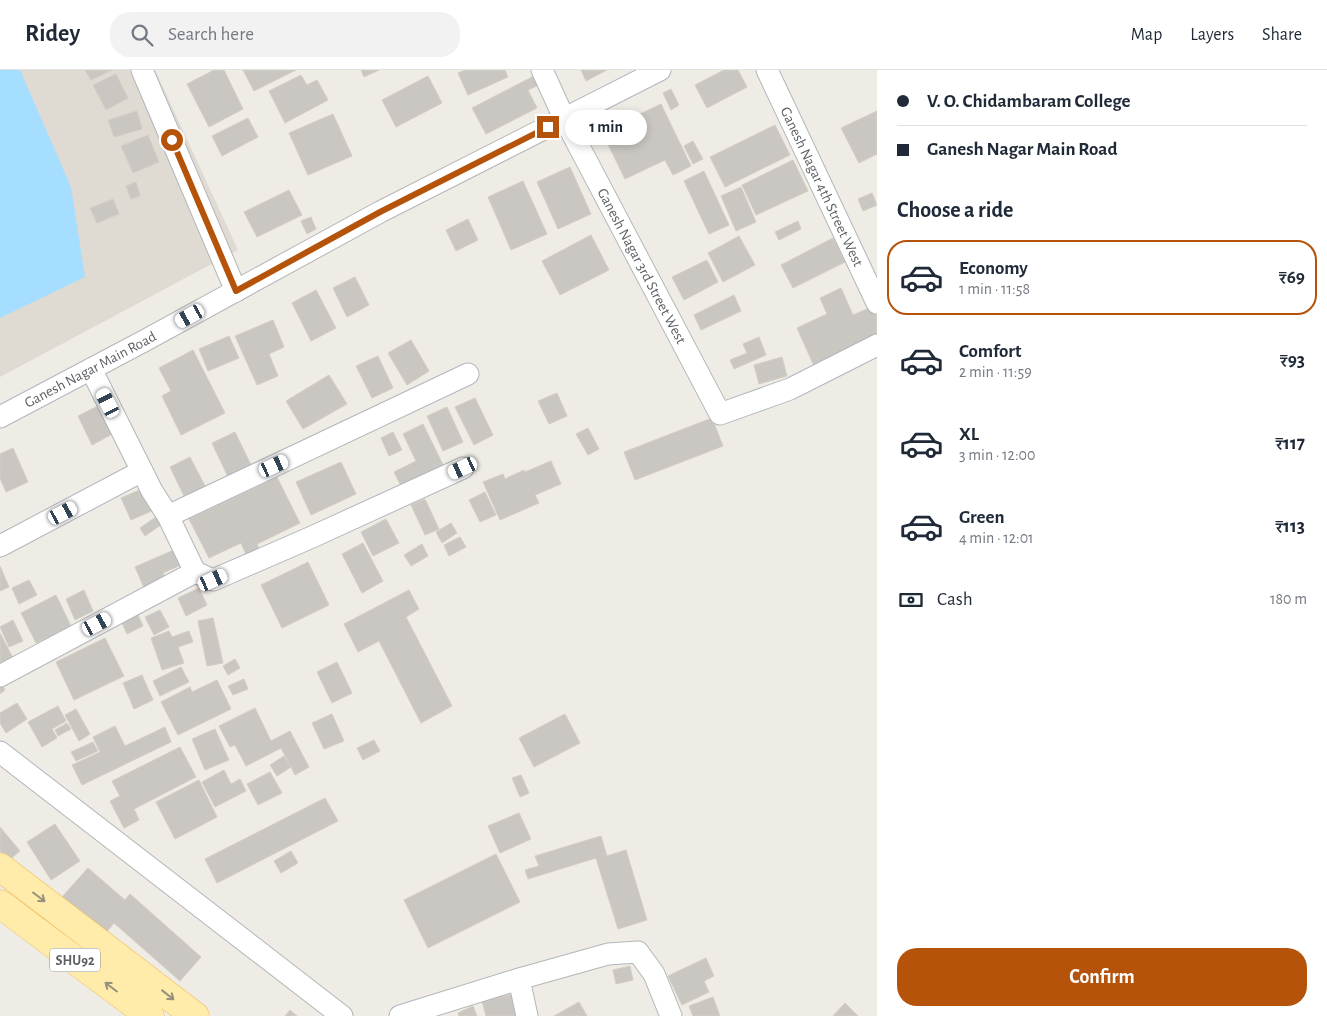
<!DOCTYPE html>
<html lang="en">
<head>
<meta charset="utf-8">
<style>
  body { margin:0; font-family:"Alegreya Sans",sans-serif; background:#f2f2f3; color:#1f2937; height:100vh; display:flex; flex-direction:column; font-size:19px; white-space:nowrap }
  * { box-sizing:border-box; margin:0 }
  p { font-size:16px; color:#747a83 }
  .icon { flex:none; width:28px; height:28px; fill:none; stroke:currentColor; stroke-width:2; stroke-linecap:round; stroke-linejoin:round }
  .map { position:relative; flex:1; overflow:hidden }
  .sheet { display:flex; flex-direction:column; background:#fff; width:450px }
  .sheet>* { flex:none }
  .guide { display:grid; align-content:center; height:110px; padding:0 20px; background:#fff }
  .end { position:absolute; width:22px; height:22px; margin:-11px; border:6px solid #b45309; background:#fff; box-shadow:0 0 0 2px #fff }
  .from { border-radius:50% }
  .bubble { position:absolute; height:35px; border-radius:18px; background:#fff; box-shadow:0 2px 8px #0003; font-size:16px; font-weight:700; line-height:35px; text-align:center }
  .car { position:absolute; width:15px; height:30px; margin:-15px -8px; border-radius:6px; box-shadow:0 0 4px 1px #0007; background:linear-gradient(#fff 24%,#345 0 40%,#fff 0 76%,#345 0 86%,#fff 0) }
  .guide b { display:flex; align-items:center; gap:18px; height:48px; font-size:19px }
  .guide b+b { border-top:1px solid #e0e1e3 }
  .guide i { width:12px; height:12px; background:#1f2937 }
  ul { padding:0; list-style:none }
  li { display:flex; align-items:center; gap:15px; height:75px; margin:0 10px 8px; padding:0 10px; border:2px solid transparent; border-radius:20px }
  li div { flex:1 }
  li b { display:block; font-size:19px }
  li em { font-style:normal; font-weight:700 }
  li.selected { border-color:#b45309 }
  li>.icon { width:45px; height:45px; stroke-width:1.5 }
  h2 { padding:0 20px; font-size:22px; line-height:60px }
  .pay { display:flex; align-items:center; gap:12px; height:55px; padding:0 20px; font-size:19px }
  .pay p { margin-inline-start:auto }
  .primary-button { display:flex; gap:10px; margin-top:auto; padding:10px 20px }
  .primary-button a { flex:1; height:58px; border-radius:20px; background:#b45309; color:#fff; font-size:20px; font-weight:700; line-height:58px; text-align:center }
  header { display:flex; align-items:center; gap:30px; box-sizing:border-box; height:70px; padding:0 25px; background:#fff; border-bottom:1px solid #e0e1e3 }
  header strong { font-size:24px }
  nav { display:flex; gap:28px; margin-inline-start:auto; font-size:18px }
  .search { width:350px; height:45px; background:#f2f2f3; display:flex; align-items:center; gap:12px; box-sizing:border-box; padding:0 18px; border-radius:20px; color:#747a83; font-size:19px }
  main { display:flex; flex:1; min-height:0 }
  .map>svg:first-child { display:block }
</style>
</head>
<body>
<header>
<strong>Ridey</strong>
<div class="search"><svg class="icon" aria-label="search" viewBox="0 0 24 24"><circle cx="10" cy="10" r="6"/><path d="M15 15l6 6"/></svg>Search here</div>
<nav><a>Map</a><a>Layers</a><a>Share</a></nav>
</header>
<main>
<div class="map">
<svg width="877" height="946" viewBox="0 0 877 946">
  <rect width="100%" height="100%" fill="#efece5"/>
  <path fill="#dfdbd3" d="M0,0H155L238,180L0,307Z"/>
  <path fill="#a5deff" d="M0,0H20L71,117L85,207L0,248Z"/>
  <path fill="#cac7c2" stroke="#d4cdc3" d="M85,0H112L91,10Z
    M214,0H224L243,39L209,57L187,14Z
    M243,0H296L254,21Z
    M361,0H379L364,7Z
    M465,0H505L508,7L468,25L458,3Z
    M581,0H607L586,11Z
    M724,0H738L747,17L707,38L695,15Z
    M116,4L128,28L106,40L93,15Z
    M301,5L307,15L317,10L328,30L285,53L269,21Z
    M428,6L442,33L396,57L382,30Z
    M534,6L539,15L528,20L537,38L486,64L472,38Z
    M671,19L679,35L671,40L663,23Z
    M661,34L691,96L673,105L665,90L625,109L602,62Z
    M137,41L142,59L114,67L108,50Z
    M877,41V84L859,93L841,58Z
    M333,44L352,86L308,105L289,63Z
    M248,48L258,67L222,86L212,66Z
    M775,55L790,85L725,117L710,87Z
    M148,65L159,92L133,103L121,76Z
    M693,71L703,89L693,94L684,76Z
    M793,90L808,121L756,145L742,115Z
    M570,97L591,144L558,159L537,112Z
    M704,101L729,155L709,164L684,111Z
    M523,111L547,164L511,180L488,127Z
    M136,112L140,126L131,129L126,116Z
    M741,117L756,152L736,161L721,126Z
    M289,120L302,145L257,167L244,142Z
    M872,123L877,135L863,141L858,129Z
    M113,129L119,144L97,153L90,138Z
    M311,147L316,159L307,164L301,151Z
    M468,149L478,170L456,181L446,160Z
    M798,151L801,159L779,170L775,162Z
    M591,165L609,200L560,225L542,191Z
    M739,166L755,195L723,212L708,183Z
    M833,168L845,192L793,218L781,195Z
    M707,190L718,212L684,230L672,207Z
    M355,207L369,235L347,247L333,218Z
    M841,218L853,245L876,235L877,267L814,296L797,258L827,244L820,228Z
    M316,220L336,258L311,271L292,233Z
    M734,225L741,241L701,260L694,245Z
    M273,250L284,277L269,284L278,306L257,315L235,266Z
    M229,266L239,288L208,301L199,279Z
    M759,267L766,285L734,299L730,290L747,283L743,274Z
    M411,270L429,301L407,315L388,283Z
    M193,280L225,343L181,365L162,326L171,321L159,298Z
    M378,286L393,318L372,328L356,296Z
    M782,287L787,306L759,314L754,295Z
    M329,305L347,334L303,359L286,331Z
    M557,323L567,346L549,354L538,331Z
    M475,328L493,365L474,375L455,337Z
    M100,335L114,363L92,375L78,346Z
    M447,337L463,372L443,381L427,346Z
    M712,348L723,376L635,410L624,382Z
    M423,354L444,397L402,418L394,402L416,391L403,364Z
    M588,358L599,379L588,385L576,364Z
    M235,362L252,397L229,409L212,373Z
    M393,362L402,380L389,386L381,368Z
    M13,378L28,412L6,422L0,408V384Z
    M190,387L205,416L184,426L170,397Z
    M551,391L561,414L535,425L539,433L500,450L483,412L503,404L505,409L524,400L525,402Z
    M341,392L356,424L311,445L296,412Z
    M277,407L300,453L257,474L261,482L248,489L241,473L209,488L189,449Z
    M144,418L154,440L131,450L121,428Z
    M485,422L496,445L480,452L469,430Z
    M425,429L439,459L425,465L411,435Z
    M160,444L165,452L145,466L140,458Z
    M386,449L399,473L373,486L361,462Z
    M451,453L457,463L442,473L436,462Z
    M460,467L466,477L449,486L444,475Z
    M363,473L383,511L362,523L342,484Z
    M422,474L428,486L411,496L404,485Z
    M176,479L183,494L163,503L167,512L146,522L135,497Z
    M308,492L329,535L282,558L261,515Z
    M0,496L9,517L0,521Z
    M29,510L37,525L19,534L12,518Z
    M199,518L207,535L186,546L178,528Z
    M84,520L93,541L75,550L66,529Z
    M409,520L419,539L406,547L452,636L421,653L379,571L358,582L344,554Z
    M56,525L71,556L36,573L21,543Z
    M160,540L169,557L154,565L145,547Z
    M138,545L143,556L127,564L122,553Z
    M213,548L223,593L207,596L198,551Z
    M13,550L23,571L9,577L0,557Z
    M169,561L172,567L189,561L193,572L178,577L184,593L162,600L151,568Z
    M0,563L13,588L0,594Z
    M105,568L124,606L74,630L56,592Z
    M235,589L240,598L228,605L223,596Z
    M337,592L352,623L332,633L317,602Z
    M181,597L189,612L160,626L153,611Z
    M142,605L153,630L134,639L123,613Z
    M244,609L248,619L233,625L228,616Z
    M217,610L231,639L178,665L161,632L190,617L192,622Z
    M2,615L5,620L0,624V616Z
    M17,633L27,649L6,663L0,653V643Z
    M58,636L66,651L52,659L57,668L42,677L28,652Z
    M255,638L271,671L290,661L309,697L295,705L281,678L246,696L235,675L230,677L219,656Z
    M76,639L90,664L79,671L65,645Z
    M332,644L344,671L324,679L312,653Z
    M565,644L580,673L534,697L519,668Z
    M67,653L71,659L58,666L55,660Z
    M115,656L125,676L165,657L171,672L82,715L72,695L100,682L93,667Z
    M215,659L229,690L205,700L192,669Z
    M374,670L380,681L363,690L357,678Z
    M93,672L98,681L76,691L71,682Z
    M180,677L196,707L134,739L139,750L124,758L110,731L120,726L112,711Z
    M284,686L291,697L277,706L270,695Z
    M224,700L231,714L240,709L246,721L215,737L202,712Z
    M270,702L282,723L258,735L247,714Z
    M521,705L529,723L520,727L512,708Z
    M199,710L217,747L175,769L156,732Z
    M325,728L338,751L217,813L205,789Z
    M519,743L531,769L500,783L488,756Z
    M55,754L80,791L51,810L27,772Z
    M0,757L20,781L8,791L0,781Z
    M601,766L607,786L626,780L647,850L618,859L596,788L528,809L525,800L539,796L535,786Z
    M291,781L298,793L281,803L274,791Z
    M496,784L520,832L428,878L404,830Z
    M88,798L125,830L130,824L201,887L180,911L114,853L105,864L62,827Z
    M706,888L714,906L704,911L709,922L682,935L668,906Z
    M630,896L633,910L616,914L613,900Z
    M513,924L519,946H486L482,931Z
    M713,927L720,946H693L689,936Z
    M579,932L587,946H554Z
    M845,933L858,946H833Z
    M473,936L477,946H459L458,943Z
    M290,940L297,946H285Z"/>
  <g fill="none" stroke-linecap="round" stroke-linejoin="round">
    <g stroke="#b2b6ba" stroke-width="23">
      <g id="minor">
        <path d="M142,0L236,221"/>
        <path id="s1" d="M542,0L564,48L720,344L790,319L877,275"/>
        <path id="s2" d="M767,0L877,233"/>
        <path d="M91,299L152,421L168,446L195,502L213,510L312,467L463,398"/>
        <path id="s3" d="M0,347L144,271L380,142L660,0"/>
        <path d="M168,446L468,304"/>
        <path d="M0,476L142,401"/>
        <path d="M0,606L195,502"/>
        <path d="M0,682L342,946"/>
        <path d="M400,946L519,909"/>
        <path d="M527,946L519,909L608,884L638,882L654,904L671,946"/>
      </g>
    </g>
    <g stroke="#f2bd5b" stroke-width="29">
      <path id="primary" d="M0,797L195,946
        M0,834L150,946"/>
    </g>
    <use href="#minor" stroke="#fff" stroke-width="21"/>
    <use href="#primary" stroke="#ffebaa" stroke-width="28"/>
  </g>
  <defs><path id="oneway-shaft" d="M-6 0H5M1.5-3L5.5 0L1.5 3" fill="none" stroke-width="1.6" stroke-linecap="round" stroke-linejoin="round" transform="scale(1.25)"/></defs>
  <g stroke="#96917d">
    <use href="#oneway-shaft" transform="translate(39 827) rotate(37)"/>
    <use href="#oneway-shaft" transform="translate(111 917) rotate(-143)"/>
    <use href="#oneway-shaft" transform="translate(168 925) rotate(38)"/>
  </g>
  <g fill="none" stroke-linecap="round" stroke-linejoin="round">
    <path stroke="#b45309" stroke-width="6" d="M172,70L236,221L380,142L548,57"/>
  </g>
  <g text-anchor="middle" stroke-width="4" stroke-linejoin="round" paint-order="stroke">
    <rect fill="#fff" stroke="#8e9093" stroke-width="1" x="50" y="878.5" width="50" height="23" rx="4"/>
    <g font-size="14" font-weight="bold" fill="#5d6165">
      <text x="75" y="895">SHU92</text>
    </g>
    <g font-size="15" fill="#5d6165" stroke="#fff">
      <text dy="5" stroke="none"><textPath href="#s2" startOffset="129">Ganesh Nagar 4th Street West</textPath></text>
      <text dy="5" stroke="none"><textPath href="#s1" startOffset="220">Ganesh Nagar 3rd Street West</textPath></text>
      <text dy="5" stroke="none"><textPath href="#s3" startOffset="102">Ganesh Nagar Main Road</textPath></text>
    </g>
  </g>
</svg>
<i class="end from" style="left:172px;top:70px"></i>
<i class="end" style="left:548px;top:57px"></i>
<div class="bubble" style="left:565px;top:40px;width:82px">1 min</div>
<i class="car" style="left:190px;top:246px;rotate:241deg"></i>
<i class="car" style="left:108px;top:333px;rotate:333deg"></i>
<i class="car" style="left:274px;top:396px;rotate:65deg"></i>
<i class="car" style="left:463px;top:398px;rotate:245deg"></i>
<i class="car" style="left:63px;top:443px;rotate:62deg"></i>
<i class="car" style="left:213px;top:510px;rotate:66deg"></i>
<i class="car" style="left:97px;top:554px;rotate:62deg"></i>
</div>
<section class="sheet">
<div class="guide">
<b><i class="from"></i>V. O. Chidambaram College</b>
<b><i></i>Ganesh Nagar Main Road</b>
</div>
<h2>Choose a ride</h2>
<ul>
<li class="selected"><svg class="icon" aria-label="car" viewBox="0 0 24 24"><path d="M5 17H2v-5l4-1 3-4h7l3 4 3 1v5h-3M9 17h6M6 11h13"/><circle cx="7" cy="17" r="2"/><circle cx="17" cy="17" r="2"/></svg><div><b>Economy</b><p>1 min · 11:58</p></div><em>₹69</em></li>
<li><svg class="icon" aria-label="car" viewBox="0 0 24 24"><path d="M5 17H2v-5l4-1 3-4h7l3 4 3 1v5h-3M9 17h6M6 11h13"/><circle cx="7" cy="17" r="2"/><circle cx="17" cy="17" r="2"/></svg><div><b>Comfort</b><p>2 min · 11:59</p></div><em>₹93</em></li>
<li><svg class="icon" aria-label="car" viewBox="0 0 24 24"><path d="M5 17H2v-5l4-1 3-4h7l3 4 3 1v5h-3M9 17h6M6 11h13"/><circle cx="7" cy="17" r="2"/><circle cx="17" cy="17" r="2"/></svg><div><b>XL</b><p>3 min · 12:00</p></div><em>₹117</em></li>
<li><svg class="icon" aria-label="car" viewBox="0 0 24 24"><path d="M5 17H2v-5l4-1 3-4h7l3 4 3 1v5h-3M9 17h6M6 11h13"/><circle cx="7" cy="17" r="2"/><circle cx="17" cy="17" r="2"/></svg><div><b>Green</b><p>4 min · 12:01</p></div><em>₹113</em></li>
</ul>
<div class="pay"><svg class="icon" aria-label="cash" viewBox="0 0 24 24"><path d="M3 7h18v10H3z"/><circle cx="12" cy="12" r="2"/></svg>Cash<p>180 m</p></div>
<div class="primary-button"><a>Confirm</a></div>
</section>
</main>
</body>
</html>
